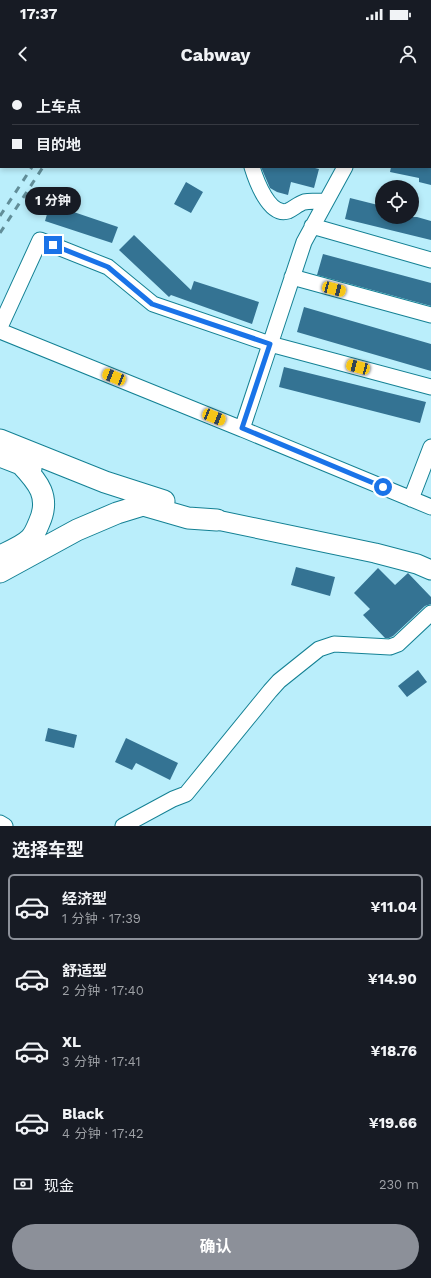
<!DOCTYPE html>
<html lang="zh">
<head>
<meta charset="utf-8">
<style>
  body { margin:0; font-family:"Work Sans","Noto Sans SC",sans-serif; background:#20242c; color:#f1f3f6; height:100vh; display:flex; flex-direction:column; font-size:15px; white-space:nowrap }
  * { box-sizing:border-box; margin:0 }
  p { font-size:13px; color:#9ea1a6 }
  .icon { flex:none; width:22px; height:22px; fill:none; stroke:currentColor; stroke-width:2; stroke-linecap:round; stroke-linejoin:round }
  .map { position:relative; height:746px; overflow:hidden }
  .details { display:flex; flex-direction:column; background:#171b24; flex:1 }
  .details>* { flex:none }
  .hud { position:absolute; left:0px; top:0px; width:431px; height:88px; box-shadow:0 2px 6px #0003; display:grid; align-content:center; height:88px; padding:0 12px; background:#171b24 }
  .tools { position:absolute; left:375px; top:100px; display:grid; gap:8px }
  .tools a { display:grid; place-items:center; width:44px; height:44px; border-radius:50%; background:#171b24; box-shadow:0 2px 6px #0003; font-size:20px }
  .end { position:absolute; width:18px; height:18px; margin:-9px; border:5px solid #1a73e8; background:#fff; box-shadow:0 0 0 2px #fff }
  .from { border-radius:50% }
  .bubble { position:absolute; height:28px; border-radius:14px; background:#171b24; box-shadow:0 2px 6px #0003; font-size:13px; font-weight:700; line-height:28px; text-align:center }
  .car { position:absolute; width:12px; height:24px; margin:-12px -6px; border-radius:5px; box-shadow:0 0 3px 1px #0007; background:linear-gradient(#f5c518 24%,#345 0 40%,#f5c518 0 76%,#345 0 86%,#f5c518 0) }
  .hud b { display:flex; align-items:center; gap:14px; height:38px; font-size:15px }
  .hud b+b { border-top:1px solid #363941 }
  .hud i { width:10px; height:10px; background:#f1f3f6 }
  ul { padding:0; list-style:none }
  li { display:flex; align-items:center; gap:12px; height:66px; margin:0 8px 6px; padding:0 4px; border:2px solid transparent; border-radius:6px }
  li div { flex:1 }
  li b { display:block; font-size:15px }
  li em { font-style:normal; font-weight:700 }
  li.selected { border-color:#8c9099 }
  li>.icon { width:36px; height:36px; stroke-width:1.5 }
  h2 { padding:0 12px; font-size:18px; line-height:48px }
  .pay { display:flex; align-items:center; gap:10px; height:44px; padding:0 12px; font-size:15px }
  .pay p { margin-inline-start:auto }
  .primary-button { display:flex; gap:8px; margin-top:auto; padding:8px 12px }
  .primary-button a { flex:1; height:46px; border-radius:24px; background:#8c9099; color:#fff; font-size:16px; font-weight:700; line-height:46px; text-align:center }
  .status { display:flex; justify-content:space-between; align-items:center; height:28px; padding:0 20px; background:#171b24; direction:ltr }
  .status svg { height:11px; fill:currentColor }
  header { display:flex; justify-content:space-between; align-items:center; height:52px; padding:0 12px; background:#171b24; font-size:18px; font-weight:700 }
  .map>svg:first-child { display:block }
</style>
</head>
<body>
<div class="status"><b>17:37</b><svg viewBox="0 0 49 12"><path d="M0 12V9h3v3zM5 12V6h3v6zM10 12V3h3v9zM15 12V0h3v12zM26 1h20v11H26zM47 4h2v5h-2z"/></svg></div>
<header><svg class="icon" aria-label="back" viewBox="0 0 24 24"><path d="M15 5l-7 7 7 7"/></svg>Cabway<svg class="icon" aria-label="person" viewBox="0 0 24 24"><circle cx="12" cy="8" r="4"/><path d="M4 21q1-7 8-7t8 7"/></svg></header>
<div class="map">
<svg width="431" height="746" viewBox="0 0 431 746">
  <rect width="100%" height="100%" fill="#baeefb"/>
  <path fill="#347393" d="M261,87H311L319,89L314,108L291,102L288,115L277,112L270,108Z
    M391,87H431V105L419,102V98L390,92Z
    M186,102L203,112L191,133L174,124Z
    M350,118L382,126V137H417L431,141V160L345,139Z
    M50,124L118,147L112,163L45,141Z
    M134,155L191,210L194,201L259,222L252,244L171,215L169,217L119,170Z
    M323,174L431,203V226L317,195Z
    M304,227L431,264V291L297,252Z
    M284,287L426,322L420,343L279,307Z
    M296,487L335,497L330,516L291,505Z
    M378,488L395,505L408,493L431,517V524L425,526L393,556L389,558H385L363,535L370,529L354,513Z
    M418,590L427,602L407,617L398,606Z
    M48,648L77,655L74,668L45,661Z
    M126,658L178,683L170,700L136,683L132,690L115,682Z"/>
  <g fill="none" stroke-linecap="round" stroke-linejoin="round">
    <g stroke="#148194" stroke-width="17">
      <path id="minor" d="M248,1V0
        M381,1V0
        M252,87C256,100 269,137 288,131C293,129 298,124 304,122C311,121 319,121 326,121
        M345,87L304,162L242,349L431,427
        M312,146L431,180
        M292,197L431,235
        M0,247L40,160L108,187L153,224L270,264L431,307
        M0,251L242,349
        M411,419L431,367
        M0,743L5,746
        M123,746L173,719L186,714L270,611L279,601L319,569L334,564L390,567L398,564L431,533"/>
    </g>
    <g stroke="#148194" stroke-width="21">
      <path id="tertiary" d="M217,440L375,473L417,484L431,490"/>
    </g>
    <g stroke="#148194" stroke-width="23">
      <path id="secondary" d="M0,360L105,402L164,421
        M0,376L31,388
        M0,476C9,472 23,466 30,459C34,455 37,448 39,443C51,417 38,402 21,384
        M0,492L77,450L117,433L143,425L188,438L217,440"/>
    </g>
    <g stroke="#148194" stroke-width="24">
      <path id="primary" d="M0,12L1,10"/>
    </g>
    <use href="#minor" stroke="#fff" stroke-width="15"/>
    <use href="#tertiary" stroke="#fff" stroke-width="19"/>
    <use href="#secondary" stroke="#fff" stroke-width="21"/>
    <use href="#primary" stroke="#fff" stroke-width="22"/>
    <path stroke="#618d98" stroke-width="3" stroke-dasharray="7 7" stroke-linecap="butt" d="M89,1L90,0
      M100,1L101,0
      M0,136L32,87
      M0,153L43,87"/>
  </g>
  <g fill="none" stroke-linecap="round" stroke-linejoin="round">
    <path stroke="#1a73e8" stroke-width="5" d="M53,165L108,187L152,224L270,264L242,348L383,407"/>
  </g>
</svg>
<div class="tools">
<a><svg class="icon" aria-label="locate" viewBox="0 0 24 24"><circle cx="12" cy="12" r="6"/><path d="M12 2v4M12 18v4M2 12h4M18 12h4"/></svg></a>
</div>
<i class="end from" style="left:383px;top:407px"></i>
<i class="end" style="left:53px;top:165px"></i>
<div class="bubble" style="left:25px;top:107px;width:56px">1 分钟</div>
<i class="car" style="left:334px;top:209px;rotate:105deg"></i>
<i class="car" style="left:358px;top:287px;rotate:285deg"></i>
<i class="car" style="left:114px;top:297px;rotate:292deg"></i>
<i class="car" style="left:214px;top:337px;rotate:112deg"></i>
<div class="hud">
<b><i class="from"></i>上车点</b>
<b><i></i>目的地</b>
</div>
</div>
<section class="details">
<h2>选择车型</h2>
<ul>
<li class="selected"><svg class="icon" aria-label="car" viewBox="0 0 24 24"><path d="M5 17H2v-5l4-1 3-4h7l3 4 3 1v5h-3M9 17h6M6 11h13"/><circle cx="7" cy="17" r="2"/><circle cx="17" cy="17" r="2"/></svg><div><b>经济型</b><p>1 分钟 · 17:39</p></div><em>¥11.04</em></li>
<li><svg class="icon" aria-label="car" viewBox="0 0 24 24"><path d="M5 17H2v-5l4-1 3-4h7l3 4 3 1v5h-3M9 17h6M6 11h13"/><circle cx="7" cy="17" r="2"/><circle cx="17" cy="17" r="2"/></svg><div><b>舒适型</b><p>2 分钟 · 17:40</p></div><em>¥14.90</em></li>
<li><svg class="icon" aria-label="car" viewBox="0 0 24 24"><path d="M5 17H2v-5l4-1 3-4h7l3 4 3 1v5h-3M9 17h6M6 11h13"/><circle cx="7" cy="17" r="2"/><circle cx="17" cy="17" r="2"/></svg><div><b>XL</b><p>3 分钟 · 17:41</p></div><em>¥18.76</em></li>
<li><svg class="icon" aria-label="car" viewBox="0 0 24 24"><path d="M5 17H2v-5l4-1 3-4h7l3 4 3 1v5h-3M9 17h6M6 11h13"/><circle cx="7" cy="17" r="2"/><circle cx="17" cy="17" r="2"/></svg><div><b>Black</b><p>4 分钟 · 17:42</p></div><em>¥19.66</em></li>
</ul>
<div class="pay"><svg class="icon" aria-label="cash" viewBox="0 0 24 24"><path d="M3 7h18v10H3z"/><circle cx="12" cy="12" r="2"/></svg>现金<p>230 m</p></div>
<div class="primary-button"><a>确认</a></div>
</section>
</body>
</html>
